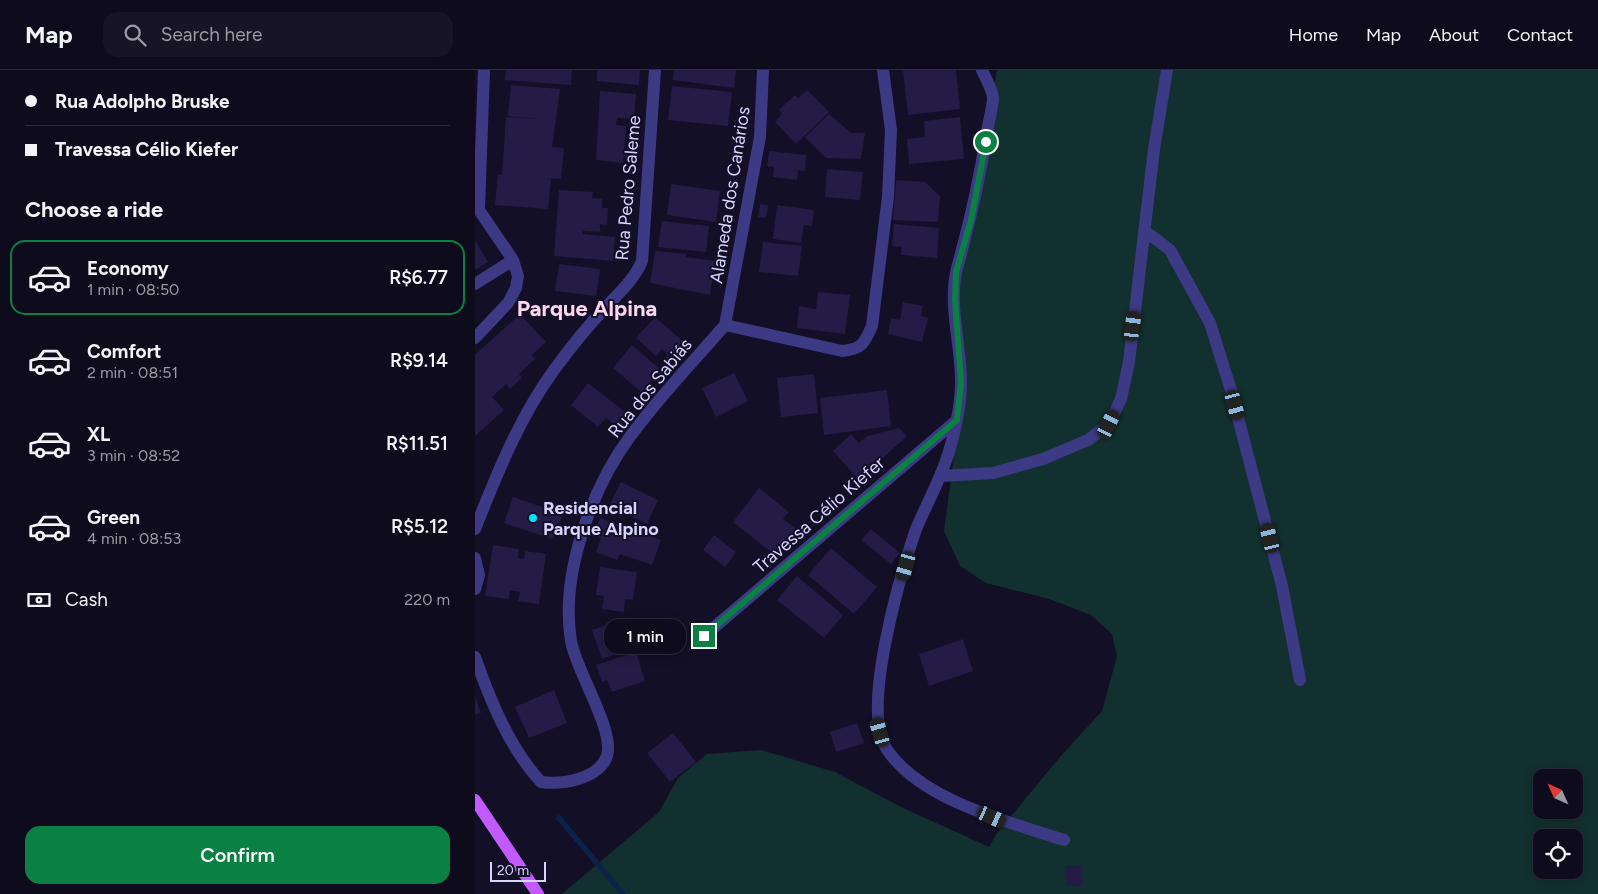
<!DOCTYPE html>
<html lang="en">
<head>
<meta charset="utf-8">
<style>
  body { margin:0; font-family:Figtree,sans-serif; background:#171425; color:#f1f3f6; height:100vh; display:flex; flex-direction:column; font-size:19px; white-space:nowrap }
  * { box-sizing:border-box; margin:0 }
  p { font-size:16px; color:#9b9ba3 }
  .icon { flex:none; width:28px; height:28px; fill:none; stroke:currentColor; stroke-width:2; stroke-linecap:round; stroke-linejoin:round }
  .map { position:relative; flex:1; overflow:hidden }
  .drawer { display:flex; flex-direction:column; background:#0e0b1c; width:475px }
  .drawer>* { flex:none }
  .top-card { display:grid; align-content:center; height:110px; padding:0 25px; background:#0e0b1c }
  .needle { width:32px; rotate:315deg }
  .tools { position:absolute; left:1058px; top:699px; display:grid; gap:10px }
  .tools a { display:grid; place-items:center; width:50px; height:50px; border-radius:10px; background:#0e0b1c; box-shadow:0 2px 12px #0003,0 0 0 1px #2e2b3b; font-size:25px }
  .scale { position:absolute; left:15px; bottom:12px; width:56px; box-sizing:border-box; padding-left:5px; border:2px solid #d9d4ff; border-top:0; font-size:14px; line-height:18px; white-space:nowrap; color:#d9d4ff; -webkit-text-stroke:4px #130f26; paint-order:stroke }
  .end { position:absolute; width:22px; height:22px; margin:-11px; border:6px solid #0b8043; background:#fff; box-shadow:0 0 0 2px #fff }
  .from { border-radius:50% }
  .bubble { position:absolute; height:35px; border-radius:15px; background:#0e0b1c; box-shadow:0 2px 12px #0003,0 0 0 1px #2e2b3b; font-size:16px; font-weight:600; line-height:35px; text-align:center }
  .car { position:absolute; width:15px; height:30px; margin:-15px -8px; border-radius:6px; box-shadow:0 0 4px 1px #0007; background:linear-gradient(#222 24%,#8ab4d8 0 40%,#222 0 76%,#8ab4d8 0 86%,#222 0) }
  .top-card b { display:flex; align-items:center; gap:18px; height:48px; font-size:19px }
  .top-card b+b { border-top:1px solid #2e2b3b }
  .top-card i { width:12px; height:12px; background:#f1f3f6 }
  ul { padding:0; list-style:none }
  li { display:flex; align-items:center; gap:15px; height:75px; margin:0 10px 8px; padding:0 15px; border:2px solid transparent; border-radius:15px }
  li div { flex:1 }
  li b { display:block; font-size:19px }
  li em { font-style:normal; font-weight:600 }
  li.active { border-color:#0b8043 }
  li>.icon { width:45px; height:45px; stroke-width:1.5 }
  h2 { padding:0 25px; font-size:22px; line-height:60px }
  .pay { display:flex; align-items:center; gap:12px; height:55px; padding:0 25px; font-size:19px }
  .pay p { margin-inline-start:auto }
  .action { display:flex; gap:10px; margin-top:auto; padding:10px 25px }
  .action a { flex:1; height:58px; border-radius:15px; background:#0b8043; color:#fff; font-size:20px; font-weight:600; line-height:58px; text-align:center }
  header { display:flex; align-items:center; gap:30px; box-sizing:border-box; height:70px; padding:0 25px; background:#0e0b1c; border-bottom:1px solid #2e2b3b }
  header strong { font-size:24px }
  nav { display:flex; gap:28px; margin-inline-start:auto; font-size:18px }
  .search { width:350px; height:45px; background:#171425; display:flex; align-items:center; gap:12px; box-sizing:border-box; padding:0 18px; border-radius:15px; color:#9b9ba3; font-size:19px }
  main { display:flex; flex:1; min-height:0 }
  .map>svg:first-child { display:block }
</style>
</head>
<body>
<header>
<strong>Map</strong>
<div class="search"><svg class="icon" aria-label="search" viewBox="0 0 24 24"><circle cx="10" cy="10" r="6"/><path d="M15 15l6 6"/></svg>Search here</div>
<nav><a>Home</a><a>Map</a><a>About</a><a>Contact</a></nav>
</header>
<main>
<section class="drawer">
<div class="top-card">
<b><i class="from"></i>Rua Adolpho Bruske</b>
<b><i></i>Travessa Célio Kiefer</b>
</div>
<h2>Choose a ride</h2>
<ul>
<li class="active"><svg class="icon" aria-label="car" viewBox="0 0 24 24"><path d="M5 17H2v-5l4-1 3-4h7l3 4 3 1v5h-3M9 17h6M6 11h13"/><circle cx="7" cy="17" r="2"/><circle cx="17" cy="17" r="2"/></svg><div><b>Economy</b><p>1 min · 08:50</p></div><em>R$6.77</em></li>
<li><svg class="icon" aria-label="car" viewBox="0 0 24 24"><path d="M5 17H2v-5l4-1 3-4h7l3 4 3 1v5h-3M9 17h6M6 11h13"/><circle cx="7" cy="17" r="2"/><circle cx="17" cy="17" r="2"/></svg><div><b>Comfort</b><p>2 min · 08:51</p></div><em>R$9.14</em></li>
<li><svg class="icon" aria-label="car" viewBox="0 0 24 24"><path d="M5 17H2v-5l4-1 3-4h7l3 4 3 1v5h-3M9 17h6M6 11h13"/><circle cx="7" cy="17" r="2"/><circle cx="17" cy="17" r="2"/></svg><div><b>XL</b><p>3 min · 08:52</p></div><em>R$11.51</em></li>
<li><svg class="icon" aria-label="car" viewBox="0 0 24 24"><path d="M5 17H2v-5l4-1 3-4h7l3 4 3 1v5h-3M9 17h6M6 11h13"/><circle cx="7" cy="17" r="2"/><circle cx="17" cy="17" r="2"/></svg><div><b>Green</b><p>4 min · 08:53</p></div><em>R$5.12</em></li>
</ul>
<div class="pay"><svg class="icon" aria-label="cash" viewBox="0 0 24 24"><path d="M3 7h18v10H3z"/><circle cx="12" cy="12" r="2"/></svg>Cash<p>220 m</p></div>
<div class="action"><a>Confirm</a></div>
</section>
<div class="map">
<svg width="1123" height="824" viewBox="0 0 1123 824">
  <rect width="100%" height="100%" fill="#130f26"/>
  <path fill="#12302f" fill-rule="evenodd" d="M522,0H1123V824H87L184,742L203,708L232,684L286,680L360,702L426,737L514,777L522,763L585,687L627,641L642,586L637,564L616,545L574,529L511,513L485,496L469,461L486,333L473,240L494,155ZM1066,708H1099V740H1066ZM1066,768H1099V800H1066Z"/>
  <g fill="none" stroke-linecap="round" stroke-linejoin="round">
    <path stroke="#0c2248" stroke-width="5.5" d="M84,748L148,824"/>
  </g>
  <path fill="#241b47" d="M31,0H97L96,15L30,10Z
    M122,0H165L164,15L122,11Z
    M199,0H261L259,18L198,10Z
    M428,0H481L485,39L433,45Z
    M36,15L85,19L77,77L89,78L86,109L69,108L76,109L73,139L20,135L23,104L27,105L31,47L64,49L33,46Z
    M197,16L257,22L253,56L193,50Z
    M332,20L354,42L321,74L300,52L307,44L304,40L320,25L323,28Z
    M125,21L161,24L159,49L142,48L141,55L151,56L148,93L121,90Z
    M354,44L376,63H390L386,89L351,88L330,67Z
    M485,47L489,89L434,94L432,69L450,67L449,51Z
    M294,81L331,85L330,101L323,100L322,110L298,107L299,97L292,96Z
    M352,99L388,102L385,130L350,127Z
    M421,110L450,112L465,126L463,152L418,150Z
    M196,114L245,121L241,152L192,145Z
    M84,120L118,122L117,128L127,129V138H133L132,155L125,154V162L108,161L107,164L140,167L138,191L79,186Z
    M285,134L293,135L291,148L283,147Z
    M302,135L339,140L337,156L329,155L326,173L298,169Z
    M187,151L234,156L231,182L183,177Z
    M419,154L464,158L462,188L426,185L427,177L417,176Z
    M0,170L13,192L0,200Z
    M288,172L327,176L323,206L284,202Z
    M180,181L211,184V187L240,191L235,225L175,213Z
    M84,194L125,199L121,226L80,221Z
    M343,222L375,225L370,264L322,258L324,236L341,239Z
    M428,232L448,236L446,246L453,248L447,272L413,264L416,248L425,250Z
    M45,244L71,272L57,285L60,289L44,304L47,308L35,319L31,314L17,327L29,340L0,366V285Z
    M180,247L211,274L198,288L187,279L181,286L161,268Z
    M157,275L186,300L166,322L138,298Z
    M259,303L273,331L241,347L227,318Z
    M339,304L343,343L306,347L302,308Z
    M113,313L154,345L144,358L131,348L123,357L96,335Z
    M412,320L416,356L349,365L345,328Z
    M424,358L432,366L384,410L358,381L376,364L384,373L392,366Z
    M146,412L183,430L172,454L134,436Z
    M284,418L314,442L308,449L321,459L300,485L258,452Z
    M38,427L88,444L77,469L29,453Z
    M125,448L186,470L177,495L145,484L142,490L121,482L126,468L119,465Z
    M396,459L425,483L416,494L386,470Z
    M239,465L261,482L250,497L228,480Z
    M18,475L44,479L43,488L49,489L50,481L71,484L64,534L43,531L45,522L35,520L34,529L10,526Z
    M356,478L402,517L379,544L333,505Z
    M125,497L162,502L158,530L150,529L149,542L127,539L129,526L121,525Z
    M322,506L368,545L349,568L302,530Z
    M151,548L161,577L127,589L117,560Z
    M488,569L498,601L454,616L444,584Z
    M161,582L170,611L137,622L132,610L127,612L121,595Z
    M79,620L92,653L54,668L40,637Z
    M0,626L6,643L0,645Z
    M382,653L389,673L361,682L355,662Z
    M198,663L221,692L195,712L172,683Z
    M591,795H607L608,816H592Z"/>
  <g fill="none" stroke-linecap="round" stroke-linejoin="round">
    <path stroke="#3d3a85" stroke-width="12" d="M507,0C511,9 518,20 518,29C517,40 514,51 512,61C505,108 495,152 482,198C473,234 486,275 486,311C486,333 481,357 475,378C467,408 451,434 440,462C425,506 386,639 411,678C444,730 534,752 589,770
      M0,134L38,190L43,206L41,218L33,233L0,268
      M4,138L9,0
      M670,161L695,180L735,253L755,317L807,516L825,610
      M0,214L38,190
      M250,255L367,281C387,279 389,274 397,256L413,127L416,60L408,0
      M250,255L285,67L288,0
      M466,406L518,403L568,389L613,370L634,354L646,329L654,292L679,79L692,0
      M0,459C22,404 44,348 79,300C95,278 112,257 130,238C144,223 159,210 167,191L180,0
      M0,488L4,505L0,519
      M229,566L482,350
      M0,587C15,630 35,679 66,712C87,715 124,709 132,686C140,660 101,601 96,571C85,506 116,420 154,368C183,328 218,292 250,255"/>
    <path stroke="#c25bff" stroke-width="12" d="M0,730L63,824"/>
  </g>
  <g fill="none" stroke-linecap="round" stroke-linejoin="round">
    <path stroke="#0b8043" stroke-width="6" d="M229,566L482,350L486,312L480,230L481,202L496,150L511,72"/>
  </g>
  <circle fill="#00e5ff" stroke="#130f26" stroke-width="2" cx="58" cy="448" r="5"/>
  <g text-anchor="middle" stroke-width="4" stroke-linejoin="round" paint-order="stroke">
    <g font-size="18" fill="#d9d4ff" stroke="#130f26">
      <text transform="translate(153 118) rotate(-85)" y="6">Rua Pedro Saleme</text>
      <text transform="translate(255 125) rotate(-81)" y="6">Alameda dos Canários</text>
      <text transform="translate(175 318) rotate(-51)" y="6">Rua dos Sabiás</text>
      <text transform="translate(344 445) rotate(-41)" y="6">Travessa Célio Kiefer</text>
    </g>
    <g font-size="18" font-weight="bold" fill="#d9d4ff" stroke="#130f26" text-anchor="start">
      <text x="68" y="444">Residencial<tspan x="68" dy="21">Parque Alpino</tspan></text>
    </g>
    <g font-size="22" font-weight="bold" fill="#ffd6f0" stroke="#130f26">
      <text x="112" y="246">Parque Alpina</text>
    </g>
  </g>
</svg>
<div class="tools">
<a><svg class="needle" viewBox="-14 -14 28 28"><path d="M0-13l5 13h-10z" fill="#e53935"/><path d="M0 13l5-13h-10z" fill="#9b9ba3"/></svg></a>
<a><svg class="icon" aria-label="locate" viewBox="0 0 24 24"><circle cx="12" cy="12" r="6"/><path d="M12 2v4M12 18v4M2 12h4M18 12h4"/></svg></a>
</div>
<div class="scale">20 m</div>
<i class="end from" style="left:511px;top:72px"></i>
<i class="end" style="left:229px;top:566px"></i>
<div class="bubble" style="left:129px;top:549px;width:82px">1 min</div>
<i class="car" style="left:658px;top:256px;rotate:7deg"></i>
<i class="car" style="left:760px;top:335px;rotate:165deg"></i>
<i class="car" style="left:634px;top:354px;rotate:26deg"></i>
<i class="car" style="left:795px;top:468px;rotate:346deg"></i>
<i class="car" style="left:431px;top:496px;rotate:196deg"></i>
<i class="car" style="left:405px;top:662px;rotate:344deg"></i>
<i class="car" style="left:517px;top:747px;rotate:114deg"></i>
</div>
</main>
</body>
</html>
